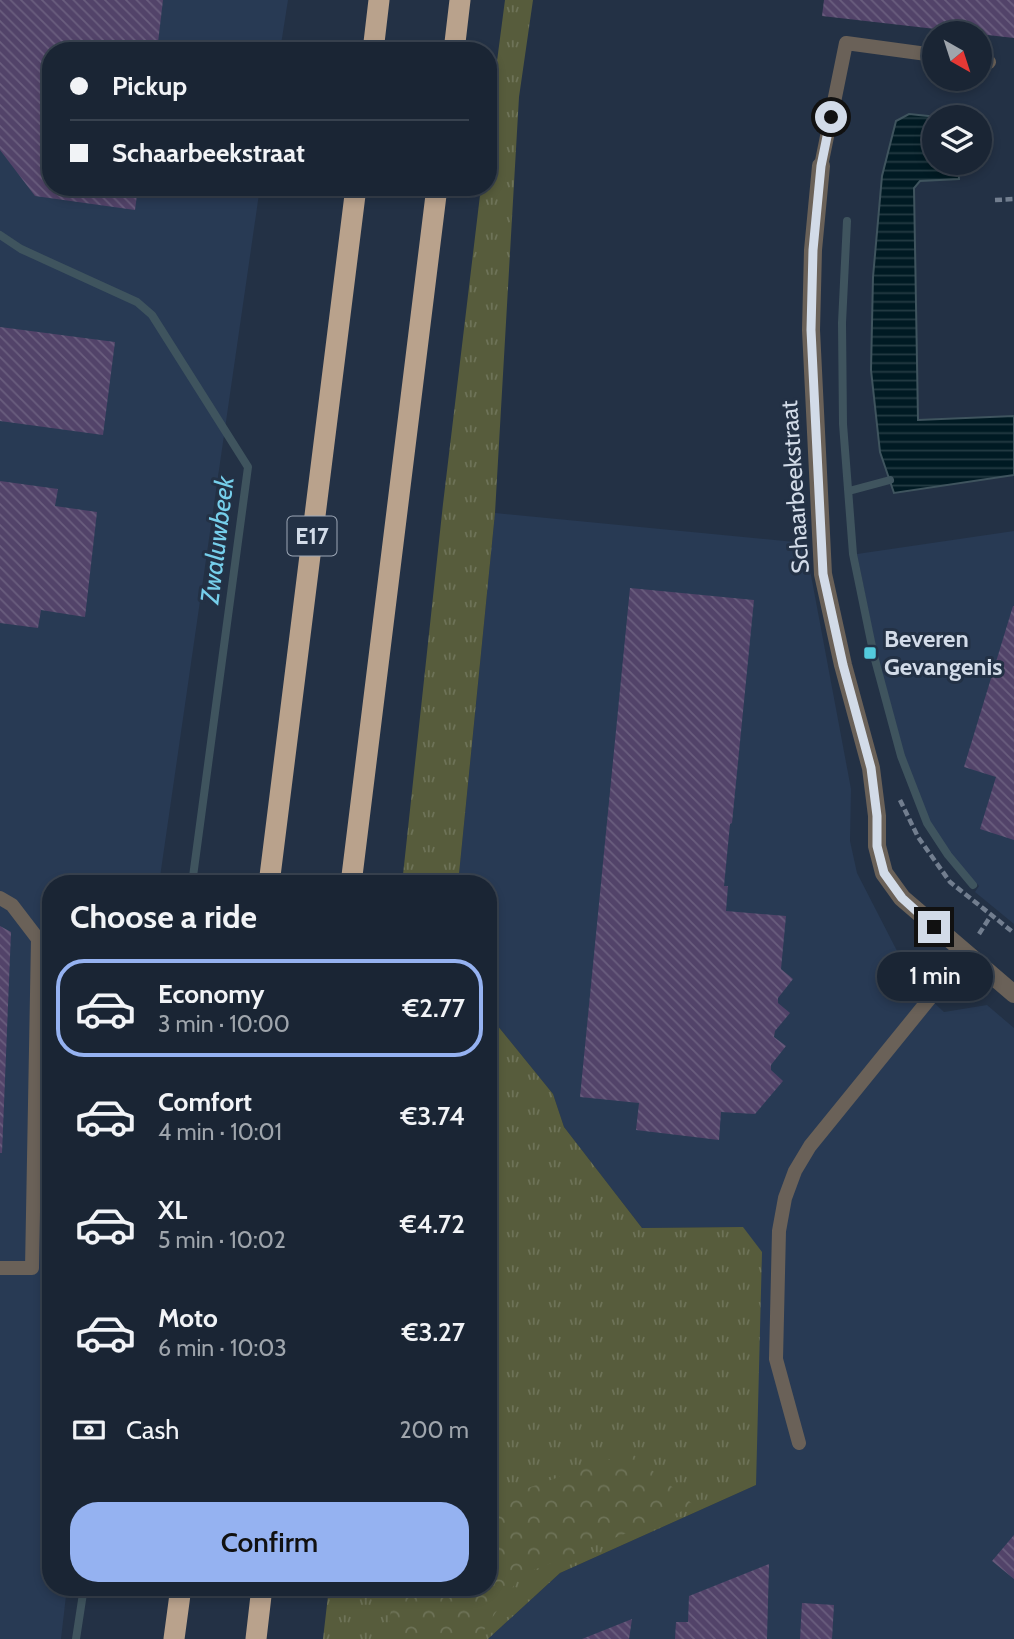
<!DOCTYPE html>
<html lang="en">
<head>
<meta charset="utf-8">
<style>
  body { margin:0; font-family:Cabin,sans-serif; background:#232d3c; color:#f1f3f6; height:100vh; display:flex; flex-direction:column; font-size:26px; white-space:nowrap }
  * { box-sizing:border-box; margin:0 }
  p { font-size:23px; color:#9fa5ac }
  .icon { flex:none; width:38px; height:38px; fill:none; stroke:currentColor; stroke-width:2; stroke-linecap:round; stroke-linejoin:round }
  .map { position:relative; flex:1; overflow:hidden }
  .side { position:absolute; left:42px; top:875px; width:455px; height:721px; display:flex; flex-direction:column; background:#1a2534; border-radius:28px; box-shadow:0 4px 10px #0003,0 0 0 2px #38424f }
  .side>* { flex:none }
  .hud { position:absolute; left:42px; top:42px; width:455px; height:154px; border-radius:28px; box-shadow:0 4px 10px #0003,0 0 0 2px #38424f; display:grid; align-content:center; height:154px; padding:0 28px; background:#1a2534 }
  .needle { width:46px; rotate:141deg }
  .controls { position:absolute; left:922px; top:21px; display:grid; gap:14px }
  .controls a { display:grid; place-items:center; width:70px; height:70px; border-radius:50%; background:#1a2534; box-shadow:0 4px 10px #0003,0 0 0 2px #38424f; font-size:35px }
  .end { position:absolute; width:32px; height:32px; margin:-16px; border:9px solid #d2dbe8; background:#111; box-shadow:0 0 0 4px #111 }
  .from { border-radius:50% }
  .bubble { position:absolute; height:49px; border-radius:24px; background:#1a2534; box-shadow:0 4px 10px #0003,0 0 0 2px #38424f; font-size:23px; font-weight:600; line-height:49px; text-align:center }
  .hud b { display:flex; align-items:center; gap:24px; height:66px; font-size:26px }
  .hud b+b { border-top:2px solid #38424f }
  .hud i { width:18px; height:18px; background:#f1f3f6 }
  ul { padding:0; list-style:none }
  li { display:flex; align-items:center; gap:21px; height:98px; margin:0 14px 10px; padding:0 14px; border:4px solid transparent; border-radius:28px }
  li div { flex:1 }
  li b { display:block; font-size:26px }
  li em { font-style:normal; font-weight:600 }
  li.current { border-color:#95b2f1 }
  li>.icon { width:63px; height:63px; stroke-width:1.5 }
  h2 { padding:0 28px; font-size:32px; line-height:84px }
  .pay { display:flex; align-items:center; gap:18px; height:77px; padding:0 28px; font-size:26px }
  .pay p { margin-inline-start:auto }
  .action { display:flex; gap:14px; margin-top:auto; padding:14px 28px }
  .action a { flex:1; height:80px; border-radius:28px; background:#95b2f1; color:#111; font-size:28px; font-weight:600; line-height:80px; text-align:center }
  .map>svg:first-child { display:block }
</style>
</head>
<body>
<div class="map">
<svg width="1014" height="1639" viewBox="0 0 1014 1639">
  <defs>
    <pattern id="grass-tufts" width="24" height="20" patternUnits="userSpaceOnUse" patternTransform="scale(1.75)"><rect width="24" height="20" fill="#575c3c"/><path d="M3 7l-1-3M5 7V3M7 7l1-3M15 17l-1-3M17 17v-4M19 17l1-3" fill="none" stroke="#6e7358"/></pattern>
    <pattern id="forest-crowns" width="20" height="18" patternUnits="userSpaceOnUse" patternTransform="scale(1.75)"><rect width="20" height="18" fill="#575c3c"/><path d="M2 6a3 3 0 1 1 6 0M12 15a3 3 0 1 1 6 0" fill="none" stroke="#6e7358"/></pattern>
    <pattern id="water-rules" width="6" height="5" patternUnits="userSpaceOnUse" patternTransform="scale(1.75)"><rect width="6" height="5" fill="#001a23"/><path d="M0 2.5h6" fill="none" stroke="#243b43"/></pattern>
    <pattern id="building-back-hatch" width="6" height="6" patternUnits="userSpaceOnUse" patternTransform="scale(1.75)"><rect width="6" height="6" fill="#524369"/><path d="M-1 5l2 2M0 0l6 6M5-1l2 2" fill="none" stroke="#6a5e7e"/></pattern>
  </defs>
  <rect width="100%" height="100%" fill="#233145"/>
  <path fill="#283a54" d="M0,0H288L280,51H51V187H260L159,884H51V1587H67L61,1639H0Z
    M495,513L805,543L851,789L850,841L857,873L914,984L944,1012L987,1005L1014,1028V1639H488L560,1573L756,1485L743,1227L642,1228L564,1127L553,1094L488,1014V884H458Z
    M1014,531V924L975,892L979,886L950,854L929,821L904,754L877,654L857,554Z"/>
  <path fill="url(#grass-tufts)" d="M505,0H533L519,97L495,513L458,884H402L443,504L481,187H488V130Z
    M488,1014L553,1094L564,1127L642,1228L743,1227L762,1252L756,1485L560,1573L488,1639H323L329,1587H488Z"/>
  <path fill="url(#forest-crowns)" d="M630,1452L695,1506L521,1575L478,1639H387L394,1587H488V1502Z"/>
  <path fill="url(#water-rules)" stroke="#3f545e" stroke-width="2" d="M909,114L938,117H934V163H958L959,179L920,181L914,188L918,420L1014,416V475L894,493L880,452L871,370L873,277L882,176L896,121Z"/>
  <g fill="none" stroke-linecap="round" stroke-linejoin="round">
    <path stroke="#3f545e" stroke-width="8" d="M847,221L842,323L843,424L853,554L874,656L901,756L927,823L948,855L973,885
      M0,235L21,249L137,302L152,315L248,467L192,884
      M849,491L890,480
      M76,1639L84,1587"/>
  </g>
  <path fill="url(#building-back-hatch)" d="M0,0H163L157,51H51V187H138L135,210L35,196L0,150Z
    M824,0H1014V38L822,16Z
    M0,327L115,342L103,435L0,421Z
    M0,481L58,489L55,506L97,512L85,617L41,610L38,628L0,623Z
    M630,588L754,600L732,823L730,824L724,886H728L726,911L786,916L781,969L793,979L778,998V1003L790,1013L775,1031L774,1037L786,1046L771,1065V1070L783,1081L755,1114L721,1112L719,1140L636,1130L639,1103L580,1097Z
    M1013,606H1014V840L980,829L996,777L964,767Z
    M0,926L11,932L2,1153H0Z
    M1014,1535V1579L992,1561Z
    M769,1564L767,1639H675L676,1622H688L689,1596Z
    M802,1603L834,1605L832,1639H800Z
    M632,1619L629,1639H582Z"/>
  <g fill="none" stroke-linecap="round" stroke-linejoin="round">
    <path stroke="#727e8f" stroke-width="4.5" stroke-dasharray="7 3.5" stroke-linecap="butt" d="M995,200L1014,199
      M900,800L918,837L950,882L1014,933
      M979,934L992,914"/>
    <path stroke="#6a6158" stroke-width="14" d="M980,61L989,62
      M821,166L846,43L934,55
      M0,898L12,905L38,939L32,1268H0
      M799,1443L776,1359L779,1231L785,1198L795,1171L810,1146L965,955"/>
    <path stroke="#6a6158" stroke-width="18" d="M821,166L813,250L811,330L823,574L843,665L871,768L877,816V846L884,873L902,898L1014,994"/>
    <path stroke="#b9a28c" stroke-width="21" d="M373,51L379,0
      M454,51L460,0
      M269,884L356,187
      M351,884L437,187
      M174,1639L181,1587
      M256,1639L262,1587"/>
  </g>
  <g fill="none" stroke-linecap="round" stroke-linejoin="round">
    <path stroke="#d2dbe8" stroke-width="9" d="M831,117L821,166L813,250L811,330L823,574L843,665L871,768L877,816V846L884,873L902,898L934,927"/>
  </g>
  <rect fill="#53cadc" stroke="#233145" stroke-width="2.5" x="863" y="646" width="14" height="14" rx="3.5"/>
  <g text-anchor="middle" stroke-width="6" stroke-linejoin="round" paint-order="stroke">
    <rect fill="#233145" stroke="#9ea8b7" stroke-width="2" x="287.5" y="516.5" width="49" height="39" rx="5"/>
    <g font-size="23" font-weight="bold" fill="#d2dbe8">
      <text x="312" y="544">E17</text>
    </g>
    <g font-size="24" fill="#d2dbe8" stroke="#233145">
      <text transform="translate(795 487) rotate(-94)" y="8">Schaarbeekstraat</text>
    </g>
    <g font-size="24" font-weight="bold" fill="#d2dbe8" stroke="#233145" text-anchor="start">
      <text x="884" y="647">Beveren<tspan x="884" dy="28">Gevangenis</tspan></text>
    </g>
    <g font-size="26" font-style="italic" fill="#76cfeb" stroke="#233145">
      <text transform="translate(217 540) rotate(-83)" y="9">Zwaluwbeek</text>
    </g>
  </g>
</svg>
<div class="controls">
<a><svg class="needle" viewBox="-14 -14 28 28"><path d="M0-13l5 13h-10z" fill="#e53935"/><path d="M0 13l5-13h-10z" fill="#9fa5ac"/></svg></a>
<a><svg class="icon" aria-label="layers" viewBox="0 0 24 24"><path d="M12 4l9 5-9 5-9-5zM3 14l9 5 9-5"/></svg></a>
</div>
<i class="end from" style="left:831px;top:117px"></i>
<i class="end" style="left:934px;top:927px"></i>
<div class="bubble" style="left:877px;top:952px;width:116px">1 min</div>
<div class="hud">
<b><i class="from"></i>Pickup</b>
<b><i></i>Schaarbeekstraat</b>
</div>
<section class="side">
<h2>Choose a ride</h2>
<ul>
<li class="current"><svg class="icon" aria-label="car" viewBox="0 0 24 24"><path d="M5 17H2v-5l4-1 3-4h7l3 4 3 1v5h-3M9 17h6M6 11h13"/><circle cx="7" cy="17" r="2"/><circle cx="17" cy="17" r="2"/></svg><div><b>Economy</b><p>3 min · 10:00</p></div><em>€2.77</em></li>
<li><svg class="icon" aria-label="car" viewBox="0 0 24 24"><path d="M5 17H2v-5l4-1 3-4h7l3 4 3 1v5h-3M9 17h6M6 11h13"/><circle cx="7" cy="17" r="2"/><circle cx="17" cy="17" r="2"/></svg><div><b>Comfort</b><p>4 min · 10:01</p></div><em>€3.74</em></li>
<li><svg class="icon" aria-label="car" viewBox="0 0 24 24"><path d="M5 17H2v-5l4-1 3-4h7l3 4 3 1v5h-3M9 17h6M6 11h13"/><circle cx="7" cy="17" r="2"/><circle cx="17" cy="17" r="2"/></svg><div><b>XL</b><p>5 min · 10:02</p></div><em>€4.72</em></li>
<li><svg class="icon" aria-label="car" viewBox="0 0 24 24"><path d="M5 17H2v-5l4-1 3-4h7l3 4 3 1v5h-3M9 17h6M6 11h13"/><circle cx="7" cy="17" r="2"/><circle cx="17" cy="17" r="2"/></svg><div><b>Moto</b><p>6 min · 10:03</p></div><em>€3.27</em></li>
</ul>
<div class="pay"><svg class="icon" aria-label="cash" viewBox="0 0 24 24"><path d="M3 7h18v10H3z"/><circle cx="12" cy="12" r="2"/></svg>Cash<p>200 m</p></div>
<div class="action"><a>Confirm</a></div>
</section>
</div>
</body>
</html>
